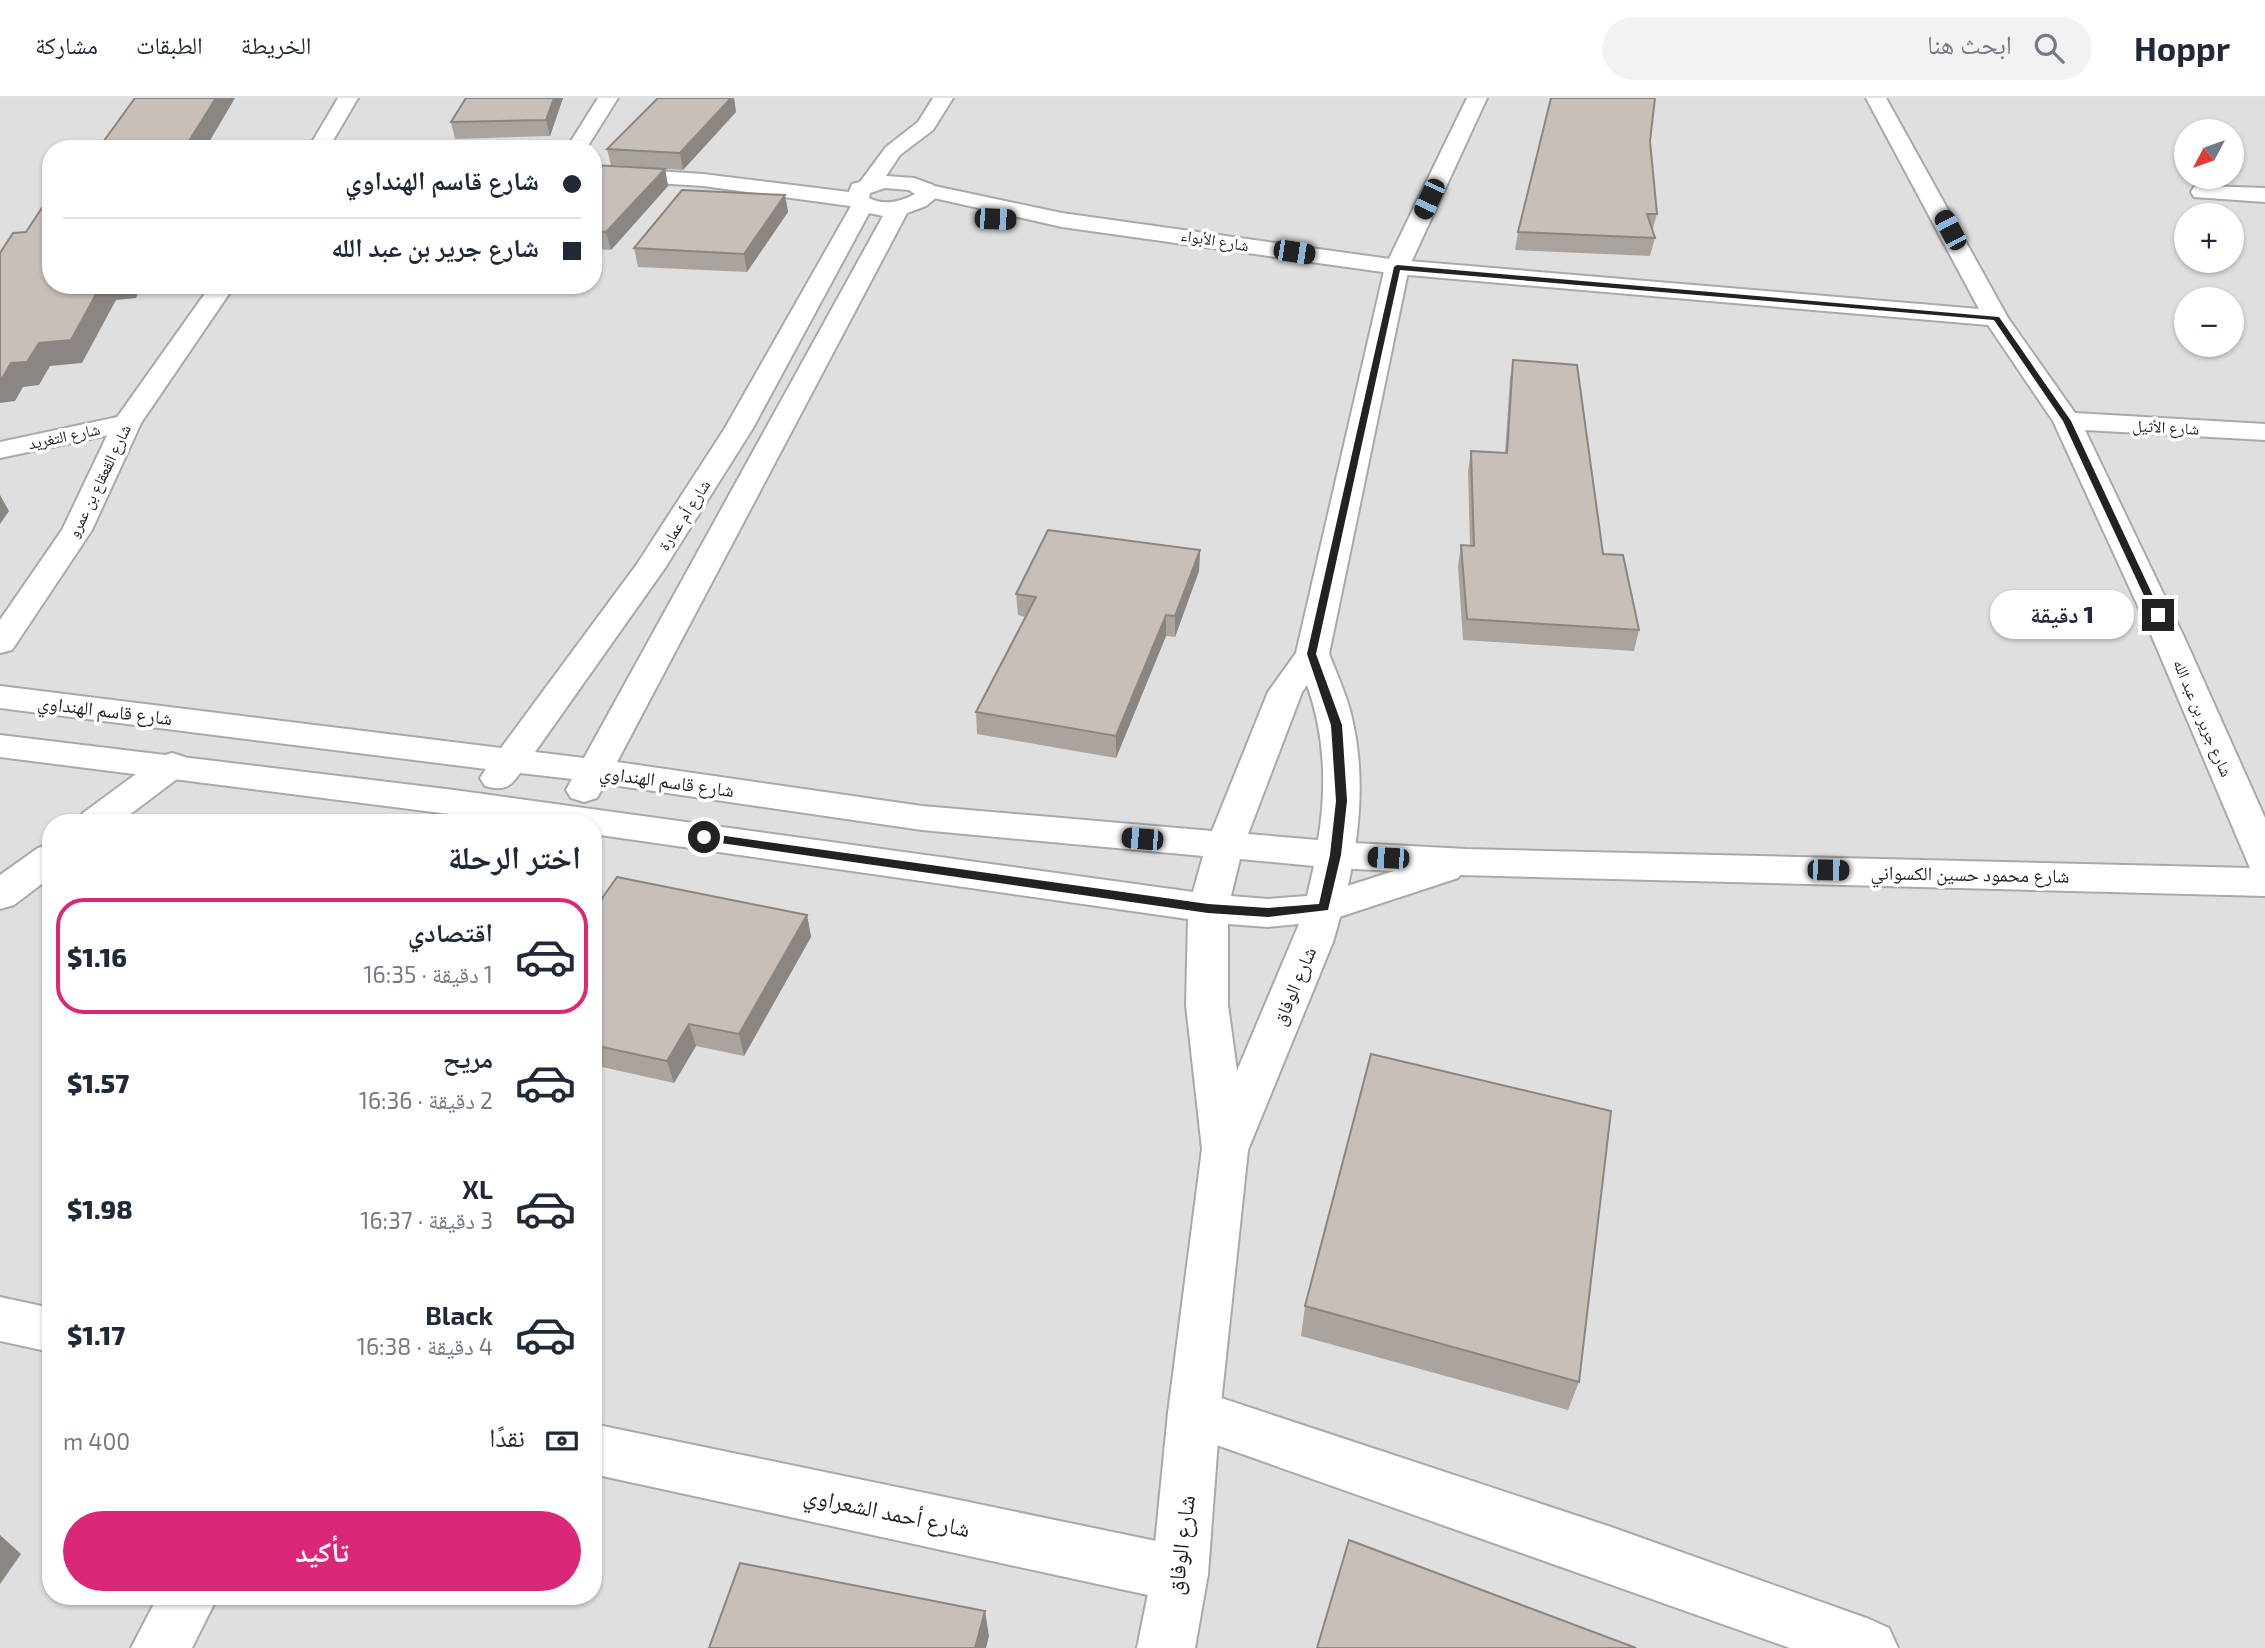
<!DOCTYPE html>
<html lang="ar">
<head>
<meta charset="utf-8">
<style>
  body { margin:0; font-family:"Exo 2","Noto Naskh Arabic",sans-serif; background:#f2f2f3; color:#1f2937; direction:rtl; height:100vh; display:flex; flex-direction:column; font-size:26px; white-space:nowrap }
  * { box-sizing:border-box; margin:0 }
  p { font-size:23px; color:#747a83 }
  .icon { flex:none; width:38px; height:38px; fill:none; stroke:currentColor; stroke-width:2; stroke-linecap:round; stroke-linejoin:round }
  .map { position:relative; flex:1; overflow:hidden; direction:ltr }
  .side { position:absolute; left:42px; top:716px; width:560px; height:791px; display:flex; flex-direction:column; background:#fff; border-radius:28px; box-shadow:0 2px 5px #0004; direction:rtl }
  .side>* { flex:none }
  .guide { position:absolute; left:42px; top:42px; width:560px; height:154px; border-radius:28px; box-shadow:0 2px 5px #0004; direction:rtl; display:grid; align-content:center; height:154px; padding:0 21px; background:#fff }
  .needle { width:46px; rotate:229deg }
  .fabs { position:absolute; left:2174px; top:21px; display:grid; gap:14px }
  .fabs a { display:grid; place-items:center; width:70px; height:70px; border-radius:50%; background:#fff; box-shadow:0 2px 5px #0004; font-size:35px }
  .end { position:absolute; width:32px; height:32px; margin:-16px; border:9px solid #222; background:#fff; box-shadow:0 0 0 4px #fff }
  .from { border-radius:50% }
  .bubble { position:absolute; height:49px; border-radius:24px; background:#fff; box-shadow:0 2px 5px #0004; font-size:23px; font-weight:800; line-height:49px; text-align:center; direction:rtl }
  .car { position:absolute; width:21px; height:42px; margin:-21px -10px; border-radius:9px; box-shadow:0 0 5px 2px #0007; background:linear-gradient(#222 24%,#8ab4d8 0 40%,#222 0 76%,#8ab4d8 0 86%,#222 0) }
  .guide b { display:flex; align-items:center; gap:24px; height:66px; font-size:26px }
  .guide b+b { border-top:2px solid #e0e1e3 }
  .guide i { width:18px; height:18px; background:#1f2937 }
  ul { padding:0; list-style:none }
  li { display:flex; align-items:center; gap:21px; height:116px; margin:0 14px 10px; padding:0 7px; border:4px solid transparent; border-radius:28px }
  li div { flex:1 }
  li b { display:block; font-size:26px }
  li em { font-style:normal; font-weight:800 }
  li.selected { border-color:#db2777 }
  li>.icon { width:63px; height:63px; stroke-width:1.5 }
  h2 { padding:0 21px; font-size:32px; line-height:84px }
  .pay { display:flex; align-items:center; gap:18px; height:77px; padding:0 21px; font-size:26px }
  .pay p { margin-inline-start:auto }
  .action { display:flex; gap:14px; margin-top:auto; padding:14px 21px }
  .action a { flex:1; height:80px; border-radius:42px; background:#db2777; color:#fff; font-size:28px; font-weight:800; line-height:80px; text-align:center }
  header { display:flex; align-items:center; gap:42px; box-sizing:border-box; height:98px; padding:0 35px; background:#fff; border-bottom:2px solid #e0e1e3 }
  header strong { font-size:33px }
  nav { display:flex; gap:38px; margin-inline-start:auto; font-size:24px }
  .search { width:490px; height:63px; background:#f2f2f3; display:flex; align-items:center; gap:18px; box-sizing:border-box; padding:0 24px; border-radius:38px; color:#747a83; font-size:26px }
  .map>svg:first-child { display:block }
</style>
</head>
<body>
<header>
<strong>Hoppr</strong>
<div class="search"><svg class="icon" aria-label="search" viewBox="0 0 24 24"><circle cx="10" cy="10" r="6"/><path d="M15 15l6 6"/></svg>ابحث هنا</div>
<nav><a>الخريطة</a><a>الطبقات</a><a>مشاركة</a></nav>
</header>
<div class="map">
<svg width="2265" height="1550" viewBox="0 0 2265 1550">
  <rect width="100%" height="100%" fill="#f2efe9"/>
  <path fill="#e0dfdf" fill-rule="evenodd" d="M0,0H2265V1550H0ZM2186,33H2231V79H2186ZM51,51H593V187H51ZM2186,117H2231V163H2186ZM2186,201H2231V247H2186ZM51,724H593V1498H51Z"/>
  <g fill="none" stroke-linecap="round" stroke-linejoin="round">
    <g stroke="#a9a9a9" stroke-width="4">
      <path id="minor" d="M598,0H618L586,51H566Z
        M1866,0H1886L2008,220L2075,315L2265,326V342L2085,332L2185,541L2265,720V798L1460,777L1458,780L1324,824L1310,820L1304,810L1310,800L1394,773L1335,770L1322,766L1316,757L1322,748L1335,744L1466,751L2250,770L2153,541L2053,323L1988,227L1397,176L1062,129L925,98L917,97L914,92L917,87L925,86L1062,115L1397,162L1979,211Z
        M593,69L703,76L857,95L865,97L868,102L865,107L857,109L703,88L593,81Z
        M2202,88L2265,90V104L2194,99L2191,94L2194,89Z
        M127,317L137,319L141,325L137,331L0,360V344Z
        M172,655L185,659L190,667L185,675L120,724H78L83,715L159,659Z
        M51,746V779L14,807L0,811V777L38,750Z
        M0,1199L51,1210V1254L0,1243Z
        M1194,1291L1611,1429L1869,1521L1889,1530L1898,1550H1790L1194,1339L1176,1332L1168,1315L1176,1298Z
        M593,1326L1180,1448L1200,1456L1208,1476L1200,1496L1180,1504L593,1376Z
        M158,1498H218L192,1550H131Z"/>
    </g>
    <g stroke="#a9a9a9" stroke-width="4">
      <path id="tertiary" d="M338,0H358L328,51H308Z
        M933,0H953L933,32L900,57L886,78L914,80L933,87L937,99L926,108L907,115L617,664L922,708L1212,733L1268,594L1296,555L1385,169L1467,0H1487L1409,169L1329,556C1337,576 1346,596 1351,616C1370,692 1355,772 1333,844L1248,1052L1220,1315L1208,1476L1195,1550H1137L1152,1476L1168,1315L1202,1051L1186,907L1188,821L593,736V724H512L0,659V637L454,692L1193,794L1203,758L922,732L605,686L597,700L584,704L571,700L566,692L572,681L520,675C510,690 503,693 485,688L480,680L486,671L0,610V588L501,650L637,466L725,330L851,108L846,102L852,86L860,84L886,49L918,24ZM885,90L909,92L915,96C900,104 884,108 869,100L870,95ZM869,115L883,118L584,660L535,654L665,470L753,330ZM1307,587C1325,636 1327,691 1318,742L1248,736L1302,594ZM1240,761L1314,768L1307,798L1268,801L1231,798ZM1228,826L1268,829L1299,826L1237,973L1228,907Z
        M211,187H235L141,325L92,432L12,552L0,555V522L62,432L113,325Z"/>
    </g>
    <use href="#minor" fill="#fff" fill-rule="evenodd"/>
    <use href="#tertiary" fill="#fff" fill-rule="evenodd"/>
  </g>
  <path fill="#aba49e" d="M466,0H563L550,38L455,41L451,24Z
    M658,0H734L736,14L683,72L611,67L607,51Z
    M1650,43L1657,116L1652,134L1655,140L1650,158L1515,152L1518,134Z
    M593,67L665,71L668,88L611,152L593,151Z
    M785,97L788,114L747,174L638,169L634,150Z
    M1513,262L1639,532L1634,553L1463,542L1458,468L1461,447L1470,448L1468,373L1471,353L1505,355L1510,281Z
    M1200,452L1199,473L1175,539L1166,538L1116,660L977,636L976,614L1025,519L1018,517L1016,496Z
    M593,813L807,817L811,839L744,958L696,948L674,985L593,967Z
    M1305,1208L1579,1284L1568,1312L1301,1238Z"/>
  <path fill="#8b8681" d="M216,0H235L205,51H184Z
    M554,0H563L550,38L546,22Z
    M731,0H734L736,14L683,72L680,55Z
    M665,71L668,88L611,152L606,134Z
    M785,97L788,114L747,174L744,156Z
    M101,187H141L136,200L116,202L82,265L50,268L39,287L23,289L15,303L0,305V280L11,265L39,245Z
    M0,397L9,413L0,426Z
    M1200,452L1199,473L1175,539V518Z
    M1166,517V538L1116,660V638Z
    M807,817L811,839L744,958L739,936Z
    M689,926L696,948L674,985L667,963Z
    M0,1437L21,1456L0,1486Z
    M985,1513L989,1538L986,1550H975Z"/>
  <path fill="#c7bfb8" stroke="#8b8681" stroke-width="2" d="M135,0H216L184,51H98Z
    M466,0H554L546,22L451,24Z
    M658,0H731L680,55L607,51Z
    M1551,0H1655L1650,43L1657,116H1647L1655,140L1518,134Z
    M593,67L665,71L606,134L593,133Z
    M682,92L785,97L744,156L634,150Z
    M51,96V187H101L71,242L39,245L27,264L11,265L3,279L0,280V155L13,135L26,134Z
    M1513,262L1577,267L1603,456L1623,457L1639,532L1467,521L1461,447L1474,448L1471,353L1507,355Z
    M1048,432L1200,452L1175,518L1166,517L1116,638L976,614L1036,499L1016,496Z
    M617,779L807,817L739,936L689,926L667,963L593,947V813Z
    M1371,956L1611,1013L1579,1284L1305,1208Z
    M1349,1442L1636,1550H1317Z
    M740,1465L985,1513L975,1550H709Z"/>
  <path fill="#222" d="M1397,167L1999,219L2071,323L2162,517L2158,520L2153,517L2063,323L1994,222L1400,172L1316,556L1342,627L1347,703L1341,757L1328,812L1268,819L1208,815L700,742L698,739L704,735L1208,806L1268,810L1319,806L1330,757L1336,703L1331,627L1307,556L1394,169Z"/>
  <g text-anchor="middle" stroke-width="7" stroke-linejoin="round" paint-order="stroke">
    <g font-size="16" fill="#222" stroke="#fff">
      <text transform="translate(1215 142) rotate(9)" y="6">شارع الأبواء</text>
      <text transform="translate(2166 329) rotate(3)" y="6">شارع الأثيل</text>
      <text transform="translate(64 338) rotate(-12)" y="6">شارع التغريد</text>
      <text transform="translate(99 383) rotate(-64)" y="6">شارع القعقاع بن عمرو</text>
      <text transform="translate(684 417) rotate(-57)" y="6">شارع أم عمارة</text>
      <text transform="translate(2203 620) rotate(67)" y="6">شارع جرير بن عبد الله</text>
    </g>
    <g font-size="19" fill="#222" stroke="#fff">
      <text transform="translate(105 612) rotate(7)" y="7">شارع قاسم الهنداوي</text>
      <text transform="translate(667 683) rotate(8)" y="7">شارع قاسم الهنداوي</text>
      <text transform="translate(1970 776) rotate(1)" y="7">شارع محمود حسين الكسواني</text>
      <text transform="translate(1294 888) rotate(-67)" y="7">شارع الوفاق</text>
    </g>
    <g font-size="23" fill="#222" stroke="#fff">
      <text transform="translate(887 1414) rotate(12)" y="8">شارع أحمد الشعراوي</text>
      <text transform="translate(1181 1447) rotate(-83)" y="8">شارع الوفاق</text>
    </g>
  </g>
</svg>
<div class="fabs">
<a><svg class="needle" viewBox="-14 -14 28 28"><path d="M0-13l5 13h-10z" fill="#e53935"/><path d="M0 13l5-13h-10z" fill="#747a83"/></svg></a>
<a>+</a>
<a>−</a>
</div>
<i class="end from" style="left:704px;top:739px"></i>
<i class="end" style="left:2158px;top:517px"></i>
<div class="bubble" style="left:1990px;top:492px;width:144px">1 دقيقة</div>
<i class="car" style="left:1429px;top:101px;rotate:205deg"></i>
<i class="car" style="left:995px;top:121px;rotate:92deg"></i>
<i class="car" style="left:1950px;top:132px;rotate:332deg"></i>
<i class="car" style="left:1294px;top:154px;rotate:99deg"></i>
<i class="car" style="left:1142px;top:741px;rotate:275deg"></i>
<i class="car" style="left:1388px;top:760px;rotate:273deg"></i>
<i class="car" style="left:1828px;top:772px;rotate:91deg"></i>
<div class="guide">
<b><i class="from"></i>شارع قاسم الهنداوي</b>
<b><i></i>شارع جرير بن عبد الله</b>
</div>
<section class="side">
<h2>اختر الرحلة</h2>
<ul>
<li class="selected"><svg class="icon" aria-label="car" viewBox="0 0 24 24"><path d="M5 17H2v-5l4-1 3-4h7l3 4 3 1v5h-3M9 17h6M6 11h13"/><circle cx="7" cy="17" r="2"/><circle cx="17" cy="17" r="2"/></svg><div><b>اقتصادي</b><p>1 دقيقة · 16:35</p></div><em>$1.16</em></li>
<li><svg class="icon" aria-label="car" viewBox="0 0 24 24"><path d="M5 17H2v-5l4-1 3-4h7l3 4 3 1v5h-3M9 17h6M6 11h13"/><circle cx="7" cy="17" r="2"/><circle cx="17" cy="17" r="2"/></svg><div><b>مريح</b><p>2 دقيقة · 16:36</p></div><em>$1.57</em></li>
<li><svg class="icon" aria-label="car" viewBox="0 0 24 24"><path d="M5 17H2v-5l4-1 3-4h7l3 4 3 1v5h-3M9 17h6M6 11h13"/><circle cx="7" cy="17" r="2"/><circle cx="17" cy="17" r="2"/></svg><div><b>XL</b><p>3 دقيقة · 16:37</p></div><em>$1.98</em></li>
<li><svg class="icon" aria-label="car" viewBox="0 0 24 24"><path d="M5 17H2v-5l4-1 3-4h7l3 4 3 1v5h-3M9 17h6M6 11h13"/><circle cx="7" cy="17" r="2"/><circle cx="17" cy="17" r="2"/></svg><div><b>Black</b><p>4 دقيقة · 16:38</p></div><em>$1.17</em></li>
</ul>
<div class="pay"><svg class="icon" aria-label="cash" viewBox="0 0 24 24"><path d="M3 7h18v10H3z"/><circle cx="12" cy="12" r="2"/></svg>نقدًا<p>400 m</p></div>
<div class="action"><a>تأكيد</a></div>
</section>
</div>
</body>
</html>
